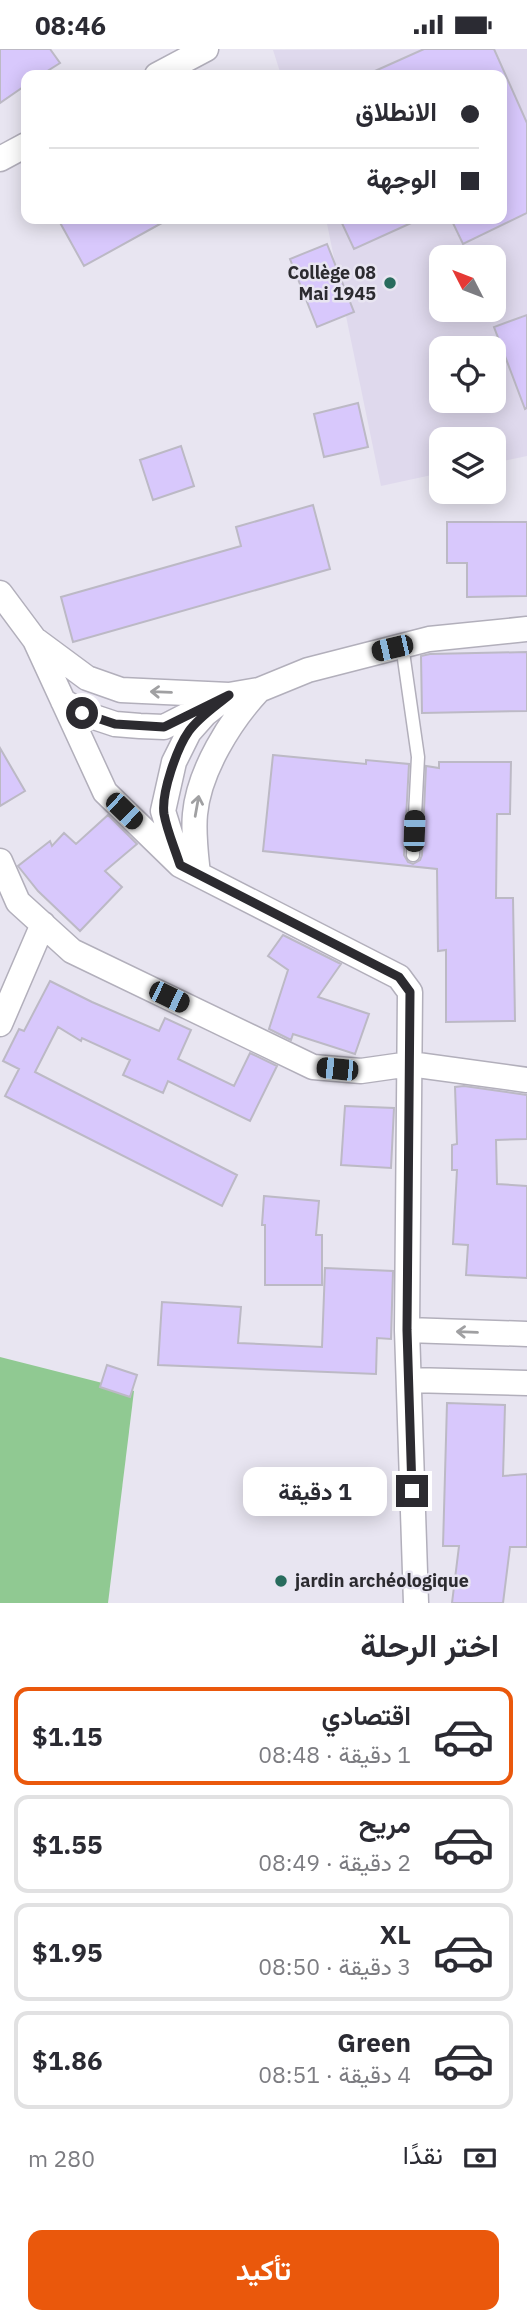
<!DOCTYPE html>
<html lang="ar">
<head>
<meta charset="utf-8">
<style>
  body { margin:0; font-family:"IBM Plex Sans",Vazirmatn,sans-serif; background:#f2f2f3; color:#2b2b33; direction:rtl; height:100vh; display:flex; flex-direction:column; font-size:26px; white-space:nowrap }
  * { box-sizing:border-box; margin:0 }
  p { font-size:23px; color:#7c7c81 }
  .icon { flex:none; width:38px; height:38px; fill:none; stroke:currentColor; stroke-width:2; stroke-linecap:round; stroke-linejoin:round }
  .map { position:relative; height:1554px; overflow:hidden; direction:ltr }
  .panel { display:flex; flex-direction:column; background:#fff; flex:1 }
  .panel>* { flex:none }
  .banner { position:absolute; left:21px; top:21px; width:486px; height:154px; border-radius:14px; box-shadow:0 4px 18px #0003; direction:rtl; display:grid; align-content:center; height:154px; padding:0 28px; background:#fff }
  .needle { width:46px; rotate:312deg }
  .fabs { position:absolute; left:429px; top:196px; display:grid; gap:14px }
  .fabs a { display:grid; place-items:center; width:77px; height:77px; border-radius:14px; background:#fff; box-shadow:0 4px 18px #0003; font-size:35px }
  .end { position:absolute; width:32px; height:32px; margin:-16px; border:9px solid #2c2b30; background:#fff; box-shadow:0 0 0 4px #fff }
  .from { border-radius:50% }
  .bubble { position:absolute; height:49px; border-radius:14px; background:#fff; box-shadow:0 4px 18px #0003; font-size:23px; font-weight:700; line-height:49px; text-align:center; direction:rtl }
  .car { position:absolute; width:21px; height:42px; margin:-21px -10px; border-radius:9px; box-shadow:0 0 5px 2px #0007; background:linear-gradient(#222 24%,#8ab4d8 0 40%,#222 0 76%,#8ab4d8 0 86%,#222 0) }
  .banner b { display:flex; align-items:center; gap:24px; height:66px; font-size:26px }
  .banner b+b { border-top:2px solid #e1e1e2 }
  .banner i { width:18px; height:18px; background:#2b2b33 }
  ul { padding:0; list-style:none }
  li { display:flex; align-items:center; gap:21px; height:98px; margin:0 14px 10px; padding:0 14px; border:4px solid #e1e1e2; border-radius:14px }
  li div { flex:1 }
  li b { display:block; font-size:26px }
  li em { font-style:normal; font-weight:700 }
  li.selected { border-color:#ea580c }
  li>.icon { width:63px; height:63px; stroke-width:1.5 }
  h2 { padding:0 28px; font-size:32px; line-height:84px }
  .pay { display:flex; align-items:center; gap:18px; height:77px; padding:0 28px; font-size:26px }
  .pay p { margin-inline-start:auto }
  .action { display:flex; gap:14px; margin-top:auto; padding:14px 28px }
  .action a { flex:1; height:80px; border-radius:14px; background:#ea580c; color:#fff; font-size:28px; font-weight:700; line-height:80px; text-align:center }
  .status { display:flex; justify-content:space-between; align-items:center; height:49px; padding:0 35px; background:#fff; direction:ltr }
  .status svg { height:19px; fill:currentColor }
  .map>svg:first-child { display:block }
</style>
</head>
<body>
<div class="status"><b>08:46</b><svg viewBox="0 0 49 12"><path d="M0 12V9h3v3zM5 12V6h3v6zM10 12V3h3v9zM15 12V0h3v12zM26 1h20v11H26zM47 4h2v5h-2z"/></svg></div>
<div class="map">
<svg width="527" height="1554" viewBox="0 0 527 1554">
  <rect width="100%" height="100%" fill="#e8e5f1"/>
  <path fill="#dfd9ed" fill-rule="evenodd" d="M527,0V407L494,414V390H441V424L381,437L326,170H502V26H281L273,1ZM441,208H494V261H441ZM441,299H494V352H441Z"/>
  <path fill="#90c992" d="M0,1308L134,1342L108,1554H0Z"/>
  <path fill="#d8c8fc" stroke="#bcb9c5" stroke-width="2" d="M0,0H50L60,14L41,26H26V36L0,54Z
    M424,0H494L527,74V164L463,195L451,170H502V26H366Z
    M58,170H169L84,217Z
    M340,170H420L354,200Z
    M327,195L354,263L317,278L290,210Z
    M527,266V359L525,360L494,278Z
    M358,354L368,398L324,408L314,365Z
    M181,397L194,437L153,451L140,411Z
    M313,456L330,520L73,593L61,548L241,497L236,478Z
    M447,473H527V547L467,548V514H447Z
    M527,603V662L422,664L421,607L430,605Z
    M0,699L25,742L0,757Z
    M273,706L366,715V711L409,715L404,806L408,813L413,815L420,811L422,806L426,717L439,719V713H511L510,765H497L496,849H513L515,972L446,973V901L438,902L437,820L263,802Z
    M108,766L137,795L105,822L122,838L80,882L38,842L18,817L50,792L52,797L64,784L76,795Z
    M283,886L341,915L318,948L369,965L355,1005L293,985L291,991L269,980L288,921L268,907Z
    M50,932L92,953L159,982L165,969L191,981L178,1010L234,1037L250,1004L277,1017L250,1072L168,1032L163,1044L123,1026L130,1011L82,989L81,992L58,978L35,1023L237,1126L222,1157L5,1047L19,1020L3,1012L19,980L24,982Z
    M464,1037L527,1046V1090L496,1091L497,1135L527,1137V1229L466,1226L468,1196L453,1195L457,1121H452V1096L457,1095L455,1038Z
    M345,1057L394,1059L391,1119L341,1116Z
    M264,1147L319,1152L316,1186H322V1236H265V1176H262Z
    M325,1219L393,1222L391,1290L377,1289L376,1325L158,1316L162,1253L241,1258L238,1294L322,1298Z
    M107,1316L137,1326L130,1348L100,1338Z
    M447,1354L505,1356L503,1427L527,1425V1498H510L503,1554H452L459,1497H443Z"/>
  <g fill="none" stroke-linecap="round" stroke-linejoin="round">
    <g stroke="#b2afbb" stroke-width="15">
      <path id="lane" d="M402,596L418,708L413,806"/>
    </g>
    <g stroke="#b2afbb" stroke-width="27">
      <path id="street" d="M157,26L206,0
        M0,110L26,96
        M0,544L35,591L105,743L180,816L399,928L410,943L407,1281L416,1554
        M37,592L87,629L121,641L229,646L259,641L308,621L429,590L527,580
        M63,652L82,664L115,675L140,677L164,678L203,658
        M0,812L18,853L72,902L313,1018L361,1022L410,1015L527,1031
        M179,813L163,762L174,713L189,683L205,665L229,646
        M198,825C196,806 193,785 195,765C199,722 230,672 259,641
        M0,975L43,875
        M407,1281L527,1285
        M409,1331L527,1334"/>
    </g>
    <use href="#lane" stroke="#fff" stroke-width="12"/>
    <use href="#street" stroke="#fff" stroke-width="24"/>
  </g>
  <defs><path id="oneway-shaft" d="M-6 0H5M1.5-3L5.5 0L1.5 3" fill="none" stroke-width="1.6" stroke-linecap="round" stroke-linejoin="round" transform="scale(1.75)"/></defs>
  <g stroke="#a0a0a2">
    <use href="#oneway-shaft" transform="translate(161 643) rotate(-178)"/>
    <use href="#oneway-shaft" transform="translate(197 757) rotate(-80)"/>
    <use href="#oneway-shaft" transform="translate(467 1283) rotate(-178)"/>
  </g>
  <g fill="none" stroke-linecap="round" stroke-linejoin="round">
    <path stroke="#2c2b30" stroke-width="9" d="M82,664L115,675L164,678L229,646C216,657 199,668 189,682C177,699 161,744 164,765C167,782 175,800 180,816L399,928L410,943L407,1281L412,1442"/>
  </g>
  <g fill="#286b5d" stroke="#e8e5f1" stroke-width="2.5">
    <circle cx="390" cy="234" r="7"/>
    <circle cx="281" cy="1532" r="7"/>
  </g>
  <g text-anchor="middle" stroke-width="5" stroke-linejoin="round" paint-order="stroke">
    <g font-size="18" font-weight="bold" fill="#2c2b30" stroke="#e8e5f1" text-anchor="end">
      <text x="376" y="230">Collège 08<tspan x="376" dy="21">Mai 1945</tspan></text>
      <text x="295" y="1538" text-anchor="start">jardin archéologique</text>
    </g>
  </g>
</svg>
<div class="fabs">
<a><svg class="needle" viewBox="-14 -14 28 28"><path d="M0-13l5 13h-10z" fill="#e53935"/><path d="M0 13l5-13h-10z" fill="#7c7c81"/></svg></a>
<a><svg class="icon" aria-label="locate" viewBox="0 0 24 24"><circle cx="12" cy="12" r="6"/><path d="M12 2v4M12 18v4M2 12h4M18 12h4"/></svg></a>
<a><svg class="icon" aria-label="layers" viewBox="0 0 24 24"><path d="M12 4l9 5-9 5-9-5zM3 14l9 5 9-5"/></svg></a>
</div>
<i class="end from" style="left:82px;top:664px"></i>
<i class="end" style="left:412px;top:1442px"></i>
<div class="bubble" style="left:243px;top:1418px;width:144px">1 دقيقة</div>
<i class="car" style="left:392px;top:599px;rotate:257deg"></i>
<i class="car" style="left:124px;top:762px;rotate:134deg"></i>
<i class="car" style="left:414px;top:782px;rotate:2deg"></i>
<i class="car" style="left:169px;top:948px;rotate:116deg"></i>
<i class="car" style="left:337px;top:1020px;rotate:276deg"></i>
<div class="banner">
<b><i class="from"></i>الانطلاق</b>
<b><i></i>الوجهة</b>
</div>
</div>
<section class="panel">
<h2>اختر الرحلة</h2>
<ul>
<li class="selected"><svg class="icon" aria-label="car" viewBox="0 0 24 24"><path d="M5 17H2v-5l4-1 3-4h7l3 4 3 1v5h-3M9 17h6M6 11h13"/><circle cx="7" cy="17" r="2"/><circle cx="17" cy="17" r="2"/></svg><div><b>اقتصادي</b><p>1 دقيقة · 08:48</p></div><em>$1.15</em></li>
<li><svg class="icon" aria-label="car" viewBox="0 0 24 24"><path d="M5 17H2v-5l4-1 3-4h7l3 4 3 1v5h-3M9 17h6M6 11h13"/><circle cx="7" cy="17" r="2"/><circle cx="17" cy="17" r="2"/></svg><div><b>مريح</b><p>2 دقيقة · 08:49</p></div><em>$1.55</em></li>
<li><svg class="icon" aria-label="car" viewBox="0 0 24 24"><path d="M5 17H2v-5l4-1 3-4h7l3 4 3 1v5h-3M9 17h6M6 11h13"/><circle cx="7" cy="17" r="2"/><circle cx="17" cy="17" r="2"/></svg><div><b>XL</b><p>3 دقيقة · 08:50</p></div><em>$1.95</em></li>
<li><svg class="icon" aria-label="car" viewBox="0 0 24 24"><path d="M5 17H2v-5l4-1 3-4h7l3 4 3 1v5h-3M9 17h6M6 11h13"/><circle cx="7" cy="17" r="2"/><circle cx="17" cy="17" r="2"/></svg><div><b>Green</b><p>4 دقيقة · 08:51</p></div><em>$1.86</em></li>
</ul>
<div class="pay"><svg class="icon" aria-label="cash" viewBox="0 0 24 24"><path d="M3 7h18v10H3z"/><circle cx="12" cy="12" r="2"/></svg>نقدًا<p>280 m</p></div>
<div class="action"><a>تأكيد</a></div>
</section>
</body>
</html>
